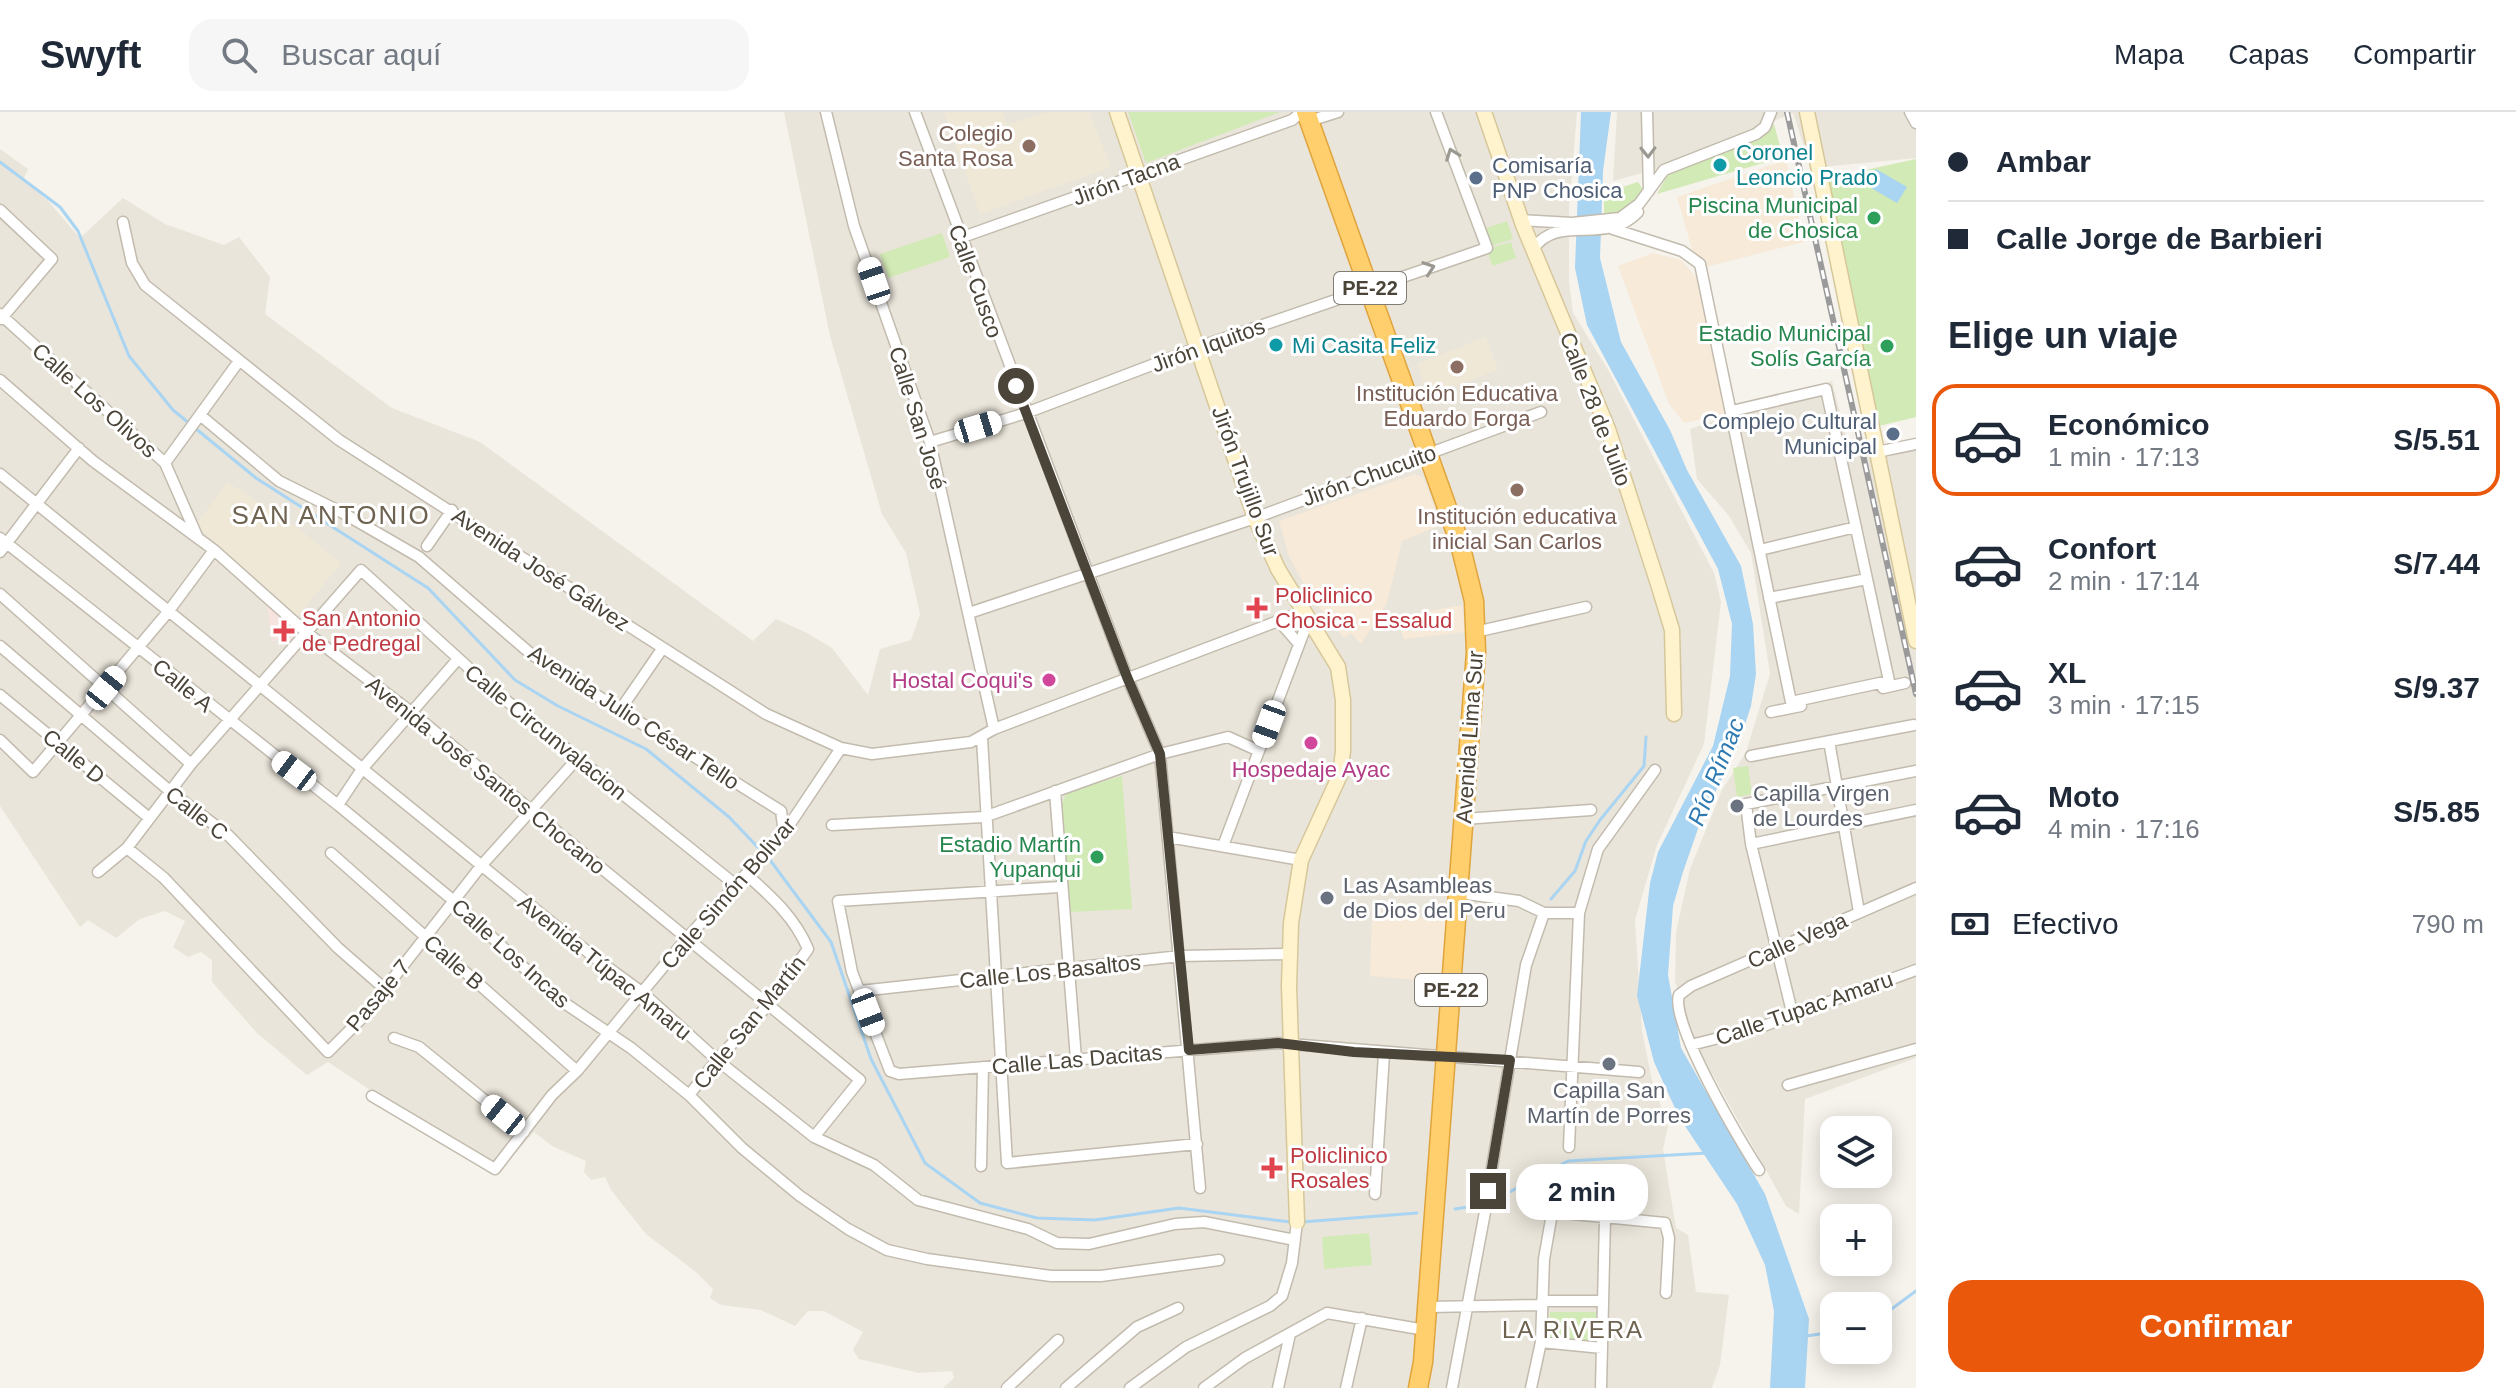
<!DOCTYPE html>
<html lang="es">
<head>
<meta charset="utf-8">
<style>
  body { margin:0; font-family:Helvetica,sans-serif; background:#f6f6f7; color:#1f2937; height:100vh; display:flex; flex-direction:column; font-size:30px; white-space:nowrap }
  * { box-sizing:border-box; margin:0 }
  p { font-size:26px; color:#747a83 }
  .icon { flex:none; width:44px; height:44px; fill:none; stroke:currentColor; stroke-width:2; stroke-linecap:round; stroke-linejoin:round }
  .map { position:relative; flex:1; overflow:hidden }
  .panel { display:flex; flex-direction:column; background:#fff; width:600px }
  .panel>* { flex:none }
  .hud { display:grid; align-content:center; height:176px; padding:0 32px; background:#fff }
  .tools { position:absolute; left:1820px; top:1004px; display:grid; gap:16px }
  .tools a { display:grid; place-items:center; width:72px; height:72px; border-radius:16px; background:#fff; box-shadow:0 4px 20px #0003; font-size:40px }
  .end { position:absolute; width:36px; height:36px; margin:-18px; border:10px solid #4b4439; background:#fff; box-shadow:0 0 0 4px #fff }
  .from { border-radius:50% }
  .bubble { position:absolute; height:56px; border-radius:24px; background:#fff; box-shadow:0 4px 20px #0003; font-size:26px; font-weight:700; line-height:56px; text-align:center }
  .car { position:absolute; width:24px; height:48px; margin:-24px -12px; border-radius:10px; box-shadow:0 0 6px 2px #0007; background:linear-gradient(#fff 24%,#345 0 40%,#fff 0 76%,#345 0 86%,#fff 0) }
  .hud b { display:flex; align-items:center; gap:28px; height:76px; font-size:30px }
  .hud b+b { border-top:2px solid #e0e1e3 }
  .hud i { width:20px; height:20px; background:#1f2937 }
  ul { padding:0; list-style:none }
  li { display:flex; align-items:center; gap:24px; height:112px; margin:0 16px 12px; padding:0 16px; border:4px solid transparent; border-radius:24px }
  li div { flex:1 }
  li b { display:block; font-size:30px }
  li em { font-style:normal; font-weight:700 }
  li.on { border-color:#ea580c }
  li>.icon { width:72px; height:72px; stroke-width:1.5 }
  h2 { padding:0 32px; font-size:36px; line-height:96px }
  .pay { display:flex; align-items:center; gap:20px; height:88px; padding:0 32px; font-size:30px }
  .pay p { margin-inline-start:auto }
  .primary-button { display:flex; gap:16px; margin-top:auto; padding:16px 32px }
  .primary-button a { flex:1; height:92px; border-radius:24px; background:#ea580c; color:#fff; font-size:32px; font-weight:700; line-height:92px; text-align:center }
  header { display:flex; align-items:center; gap:48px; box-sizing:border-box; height:112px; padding:0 40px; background:#fff; border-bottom:2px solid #e0e1e3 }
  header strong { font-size:38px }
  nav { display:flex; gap:44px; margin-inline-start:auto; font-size:28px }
  .search { width:560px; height:72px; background:#f6f6f7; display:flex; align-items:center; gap:20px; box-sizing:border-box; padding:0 28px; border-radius:24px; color:#747a83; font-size:30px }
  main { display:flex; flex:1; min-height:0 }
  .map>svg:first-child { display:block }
</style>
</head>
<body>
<header>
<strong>Swyft</strong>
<div class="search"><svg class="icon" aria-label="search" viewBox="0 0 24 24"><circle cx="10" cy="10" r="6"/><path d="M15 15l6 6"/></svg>Buscar aquí</div>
<nav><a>Mapa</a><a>Capas</a><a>Compartir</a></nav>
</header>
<main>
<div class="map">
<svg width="1916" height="1276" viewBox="0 0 1916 1276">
  <rect width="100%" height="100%" fill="#f6f3ec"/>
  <path fill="#eae5da" d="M784,0H1577L1569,98V169L1573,201L1607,256L1714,461L1721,490L1704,632L1657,733L1635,808L1642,919L1652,968L1668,1014L1663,1037L1676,1116L1688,1123L1696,1180L1729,1183L1720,1253L1712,1276H943L954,1266L952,1259L919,1261L859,1247L853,1238L863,1220L824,1199H808L795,1214L761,1198L721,1193L710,1186L713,1177L696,1160L646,1122L611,1078L605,1065L591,1068L584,1060L586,1049L552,1034L534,1020L497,1062L328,950L307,963L257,921L212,870V848L201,840L188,845L173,835L185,809L165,799L140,807L116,826L88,808L80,815L0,694V37L28,57L23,68L47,88L80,126L123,86L165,112L224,133L239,125L270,165L265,202L392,296L480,330L753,529L776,507L805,520L832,536L868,583L880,537L911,528L920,502L906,441L882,402L830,224Z
    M1617,0H1916V46L1811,56L1793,1L1657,57L1613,69Z
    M1832,269L1851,343L1916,327V946L1805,987L1799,1102L1786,1094L1701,942L1675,870L1676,820L1690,757L1722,678L1746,640L1770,562L1751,441L1729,404L1697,367L1690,317Z"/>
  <path fill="#f7ead8" d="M1786,48L1804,130L1706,155L1693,141L1677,85Z
    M1653,141L1681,148L1696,165L1728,301L1684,311L1669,292L1618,154Z
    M1415,362L1423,365L1441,413L1402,429L1387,491L1361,532L1351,521L1344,526L1311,485L1289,444L1279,409Z
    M1462,493L1465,520L1404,527L1396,505Z
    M1372,802L1446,808L1441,870L1370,864Z"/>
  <path fill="#efe8d6" d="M944,0H1002L1007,13L1047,0H1089L1111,55L980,102Z
    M1486,225L1498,258L1427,284L1417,252Z
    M227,370L298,416L341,451L297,505L196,413Z"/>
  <path fill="#f6e3e0" d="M267,494L296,512L298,526L272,529Z"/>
  <path fill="#d2eab5" d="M1128,0H1280L1146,51Z
    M1774,12L1783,45L1657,82L1670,59L1760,27Z
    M1916,47V305L1875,315L1824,67Z
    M1638,70L1644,79L1626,99L1604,106V81Z
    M1507,109L1513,127L1487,135L1481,118Z
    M942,121L950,145L888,166L880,142Z
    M1511,130L1516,146L1492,154L1487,137Z
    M1748,654L1752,682L1737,685L1733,656Z
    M1122,664L1132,797L1070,800L1062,692L1067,680Z
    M1369,1121L1372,1153L1324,1157L1322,1125Z
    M1550,1200H1596V1230L1548,1229Z"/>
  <path fill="#a9d4f2" d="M1581,0H1611L1603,59L1600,146L1621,230L1670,318L1687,358L1741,454L1753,512L1756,562L1751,594L1738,634L1700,711L1683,760L1673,794L1668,863L1681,936L1765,1082L1809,1207L1805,1276H1770L1774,1199L1765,1153L1737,1092L1679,1005L1654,950L1637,884L1650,771L1658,740L1713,634L1730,564L1732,512L1718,457L1587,213L1575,156Z
    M1876,57L1907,75L1897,91L1866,73Z"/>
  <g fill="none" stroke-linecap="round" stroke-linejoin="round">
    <path stroke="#a9d4f2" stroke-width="3" d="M0,50L60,95L78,119L129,244L173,298L256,366L428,476L515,568L558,594L646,637L729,705L770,748L831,830L871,947L925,1051L980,1091L1037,1106L1095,1108L1179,1096L1290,1110
      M1551,787L1575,759L1586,729L1600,708L1644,654L1646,625
      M1455,1097L1487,1092L1568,1049L1707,1041
      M1302,1110L1417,1101
      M1878,1207L1916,1179
      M1806,1224L1834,1220"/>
    <g stroke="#c2bbae" stroke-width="13">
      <path id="street" d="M826,0L854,114L930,330L994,617
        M915,0L1127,565L1160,642L1200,1076
        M1647,0L1649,79
        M1910,0L1916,11
        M1306,10L1338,0
        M0,98L52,147L1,207
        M1521,108L1572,111L1620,106L1639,92L1664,58L1756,22L1765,15L1771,0
        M123,110L132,151L145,173L339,328L766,602L841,636L872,642L971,630L994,617L1302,500
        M1613,117L1682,139L1700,152L1791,590L1889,569L1826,277L1732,299
        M960,126L1292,8L1302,0
        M1533,137C1559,100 1605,135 1638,100
        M0,202L165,351L197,424
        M0,268L93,349L214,438L307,521L411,600L860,968L814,1025
        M200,303L279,369L343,401L419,445L531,542L781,699L784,721
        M930,330L1026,301L1199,235L1487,136L1436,0
        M1877,340L1916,332
        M165,351L239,249
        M0,362L599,849L643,881L717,948L814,1025L874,1053L918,1088L1028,1117L1057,1131L1089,1132L1175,1112L1204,1110L1295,1128
        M0,426L338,693L454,789L554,884L631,936L689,983L742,1036L800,1084L848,1117L887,1138L927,1147L1051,1164H1101L1219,1148
        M427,434L452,398
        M1760,438L1856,415
        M0,440L79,336
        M0,482L191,652
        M1769,486L1867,467
        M969,501L1255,406L1541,300
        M1278,508L1299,532
        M1475,520L1586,495
        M0,534L171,680L228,723L338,836L385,877
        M1883,576L1905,571
        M0,583L148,705
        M620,598L662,537
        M1771,600L1801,594
        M982,626L1007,1051L1197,1032
        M0,628L33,660L168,500L214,438
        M1829,629L1859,800
        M1751,644L1914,613
        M1055,679L1076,947
        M338,693L362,657L458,547
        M1464,707L1591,698
        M832,713L984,705L1160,642L1228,625L1259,639
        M1168,725L1301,748
        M1751,732L1916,698
        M1223,734L1308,509
        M127,736L164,766L328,940L362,906L481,754L577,647
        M331,741L577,959
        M98,760L127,736L191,652L361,458L492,577L737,774
        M1060,775L838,789L852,860L890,959L899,962L1278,931L1639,960
        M1459,781L1519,789L1544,801H1579
        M860,879L1180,844L1289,842
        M1793,904L1751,732L1746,692L1916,659
        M394,926L419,935L524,1020
        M1691,933L1758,916L1916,858
        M1788,973L1916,937
        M689,983L717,948L769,892L808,837C795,806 772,785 747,763
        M372,984L495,1057L552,983L577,959L687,826L784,721L841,636
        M1569,1035L1579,801L1598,737L1655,658
        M981,1054L983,955
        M1759,1058C1741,1031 1670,911 1679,883L1691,874L1916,776
        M1488,1079L1526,853L1544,801
        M1375,1082L1384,942
        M1553,1100L1665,1111L1669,1126L1666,1181
        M1542,1189H1603
        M1427,1195L1542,1193
        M1541,1230L1602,1236
        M1007,1276L1058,1228
        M1066,1276L1137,1215L1178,1196
        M1130,1276L1186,1235L1270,1194L1282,1184L1292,1151L1297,1110
        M1204,1276L1245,1246L1327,1201L1425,1218
        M1278,1276L1290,1222
        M1346,1276L1362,1206
        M1452,1276L1485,1100
        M1531,1276L1541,1230L1544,1147L1557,1073
        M1601,1276L1605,1106"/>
    </g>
    <g stroke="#d6c79b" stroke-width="17">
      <path id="secondary" d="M1117,0L1255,406L1278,457L1338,555L1343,588V639L1340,663L1301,748L1291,811L1289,874L1297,1110
        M1484,0L1523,113L1608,317L1658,472L1672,518L1674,602
        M1807,0L1916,529"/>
    </g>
    <g stroke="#e0a43c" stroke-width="21">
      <path id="highway" d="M1306,0L1460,432L1474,489L1476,540L1423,1250L1418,1276"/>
    </g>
    <use href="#street" stroke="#fff" stroke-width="10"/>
    <use href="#secondary" stroke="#fff3cd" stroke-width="14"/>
    <use href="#highway" stroke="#ffcf6e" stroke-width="18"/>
    <g stroke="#9a9a9a" stroke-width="6">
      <path id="rail" d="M1787,0L1916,582"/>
    </g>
    <use href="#rail" stroke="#fff" stroke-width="3" stroke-dasharray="9" stroke-linecap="butt"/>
  </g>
  <defs><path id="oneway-chevron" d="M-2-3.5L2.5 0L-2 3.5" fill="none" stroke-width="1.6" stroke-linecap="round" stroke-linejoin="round" transform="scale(2)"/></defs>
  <g stroke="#9c9892">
    <use href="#oneway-chevron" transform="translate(1648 40) rotate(89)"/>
    <use href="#oneway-chevron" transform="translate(1452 42) rotate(-110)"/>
    <use href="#oneway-chevron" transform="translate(1429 156) rotate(-19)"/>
  </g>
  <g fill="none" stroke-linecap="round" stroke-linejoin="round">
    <path stroke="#4b4439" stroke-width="10" d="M1016,274L1127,565L1160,642L1189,938L1278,931L1354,940L1510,948L1488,1079"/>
  </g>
  <g fill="#8d6e63" stroke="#fff" stroke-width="3">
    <circle cx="1029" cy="34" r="8"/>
    <circle cx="1457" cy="255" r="8"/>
    <circle cx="1517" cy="378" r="8"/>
  </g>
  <g fill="#0f9aa8" stroke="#fff" stroke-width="3">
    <circle cx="1720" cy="53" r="8"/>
    <circle cx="1276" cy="233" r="8"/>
  </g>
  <g fill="#5c6f8a" stroke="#fff" stroke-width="3">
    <circle cx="1476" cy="66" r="8"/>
    <circle cx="1893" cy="322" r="8"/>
  </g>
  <g fill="#2e9e5b" stroke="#fff" stroke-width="3">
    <circle cx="1874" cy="106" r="8"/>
    <circle cx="1887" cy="234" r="8"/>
    <circle cx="1097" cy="745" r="8"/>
  </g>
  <g fill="#e0444e" stroke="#fff" stroke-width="3">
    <path d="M1253 484h8v8h8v8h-8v8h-8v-8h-8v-8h8z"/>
    <path d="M280 507h8v8h8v8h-8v8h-8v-8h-8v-8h8z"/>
    <path d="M1268 1044h8v8h8v8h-8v8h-8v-8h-8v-8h8z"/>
  </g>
  <g fill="#d1479c" stroke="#fff" stroke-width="3">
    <circle cx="1049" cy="568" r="8"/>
    <circle cx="1311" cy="631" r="8"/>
  </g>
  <g fill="#6b7280" stroke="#fff" stroke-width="3">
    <circle cx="1737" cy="694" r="8"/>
    <circle cx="1327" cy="786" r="8"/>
    <circle cx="1609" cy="952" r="8"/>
  </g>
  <g text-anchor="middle" stroke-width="6" stroke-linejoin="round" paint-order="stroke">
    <g fill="#fff" stroke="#817c74" stroke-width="2">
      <rect x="1334" y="160" width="72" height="32" rx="6"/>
      <rect x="1415" y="862" width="72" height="32" rx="6"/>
    </g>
    <g font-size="20" font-weight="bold" fill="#4b4439">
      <text x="1370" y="183">PE-22</text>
      <text x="1451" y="885">PE-22</text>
    </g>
    <g font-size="22" fill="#785e54" stroke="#fff">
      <text x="1013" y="29" text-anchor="end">Colegio<tspan x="1013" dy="25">Santa Rosa</tspan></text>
      <text x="1457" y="289">Institución Educativa<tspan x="1457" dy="25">Eduardo Forga</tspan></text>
      <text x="1517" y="412">Institución educativa<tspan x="1517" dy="25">inicial San Carlos</tspan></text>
    </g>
    <g font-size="22" fill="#0d838f" stroke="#fff" text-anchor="start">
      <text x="1736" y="48">Coronel<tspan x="1736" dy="25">Leoncio Prado</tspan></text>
      <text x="1292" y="241">Mi Casita Feliz</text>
    </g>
    <g font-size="22" fill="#4e5e75" stroke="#fff" text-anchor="start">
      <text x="1492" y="61">Comisaría<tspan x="1492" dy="25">PNP Chosica</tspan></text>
      <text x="1877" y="317" text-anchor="end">Complejo Cultural<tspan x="1877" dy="25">Municipal</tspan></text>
    </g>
    <g font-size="22" fill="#4b4439" stroke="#fff">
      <text transform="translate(1126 67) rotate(-20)" y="8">Jirón Tacna</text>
      <text transform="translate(976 169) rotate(70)" y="8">Calle Cusco</text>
      <text transform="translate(1208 233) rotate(-20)" y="8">Jirón Iquitos</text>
      <text transform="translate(95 288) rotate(42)" y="8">Calle Los Olivos</text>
      <text transform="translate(1596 297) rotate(69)" y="8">Calle 28 de Julio</text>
      <text transform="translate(918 306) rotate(73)" y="8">Calle San José</text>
      <text transform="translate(1369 363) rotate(-20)" y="8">Jirón Chucuito</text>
      <text transform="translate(1246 369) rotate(70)" y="8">Jirón Trujillo Sur</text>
      <text transform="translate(541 457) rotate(33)" y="8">Avenida José Gálvez</text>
      <text transform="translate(183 573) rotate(39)" y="8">Calle A</text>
      <text transform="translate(634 605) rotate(33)" y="8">Avenida Julio César Tello</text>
      <text transform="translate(546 620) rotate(39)" y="8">Calle Circunvalacion</text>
      <text transform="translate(1469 625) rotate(-86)" y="8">Avenida Lima Sur</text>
      <text transform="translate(74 644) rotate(39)" y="8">Calle D</text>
      <text transform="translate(486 663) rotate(39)" y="8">Avenida José Santos Chocano</text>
      <text transform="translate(197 701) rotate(38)" y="8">Calle C</text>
      <text transform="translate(728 781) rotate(-49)" y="8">Calle Simón Bolivar</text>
      <text transform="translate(1797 828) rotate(-24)" y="8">Calle Vega</text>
      <text transform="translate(511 841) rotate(42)" y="8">Calle Los Incas</text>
      <text transform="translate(454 850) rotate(41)" y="8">Calle B</text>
      <text transform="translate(605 855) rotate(39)" y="8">Avenida Túpac Amaru</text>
      <text transform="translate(1050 859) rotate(-6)" y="8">Calle Los Basaltos</text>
      <text transform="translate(378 883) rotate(-50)" y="8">Pasaje 7</text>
      <text transform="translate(1804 896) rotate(-19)" y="8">Calle Tupac Amaru</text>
      <text transform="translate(749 910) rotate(-51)" y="8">Calle San Martín</text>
      <text transform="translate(1077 947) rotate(-5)" y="8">Calle Las Dacitas</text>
    </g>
    <g font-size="22" fill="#27864d" stroke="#fff" text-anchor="end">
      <text x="1858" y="101">Piscina Municipal<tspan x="1858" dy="25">de Chosica</tspan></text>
      <text x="1871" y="229">Estadio Municipal<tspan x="1871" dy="25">Solís García</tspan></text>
      <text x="1081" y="740">Estadio Martín<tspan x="1081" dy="25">Yupanqui</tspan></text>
    </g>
    <g font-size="22" fill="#be3a42" stroke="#fff" text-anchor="start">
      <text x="1275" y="491">Policlinico<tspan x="1275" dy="25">Chosica - Essalud</tspan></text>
      <text x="302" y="514">San Antonio<tspan x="302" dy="25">de Pedregal</tspan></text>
      <text x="1290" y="1051">Policlinico<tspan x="1290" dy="25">Rosales</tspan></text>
    </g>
    <g font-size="22" fill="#b23c85" stroke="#fff" text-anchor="end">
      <text x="1033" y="576">Hostal Coqui's</text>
      <text x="1311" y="665" text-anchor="middle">Hospedaje Ayac</text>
    </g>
    <g font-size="22" fill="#5b616d" stroke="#fff" text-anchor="start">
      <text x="1753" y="689">Capilla Virgen<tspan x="1753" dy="25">de Lourdes</tspan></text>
      <text x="1343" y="781">Las Asambleas<tspan x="1343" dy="25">de Dios del Peru</tspan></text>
      <text x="1609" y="986" text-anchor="middle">Capilla San<tspan x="1609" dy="25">Martín de Porres</tspan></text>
    </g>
    <g font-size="24" font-style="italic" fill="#2e7ab2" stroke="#fff">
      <text transform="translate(1716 660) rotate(-68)" y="8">Río Rímac</text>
    </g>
    <g font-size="24" letter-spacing="2" fill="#6e6250" stroke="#fff">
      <text x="1573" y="1226">LA RIVERA</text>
    </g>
    <g font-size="26" letter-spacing="2" fill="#6e6250" stroke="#fff">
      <text x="331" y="412">SAN ANTONIO</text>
    </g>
  </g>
</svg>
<div class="tools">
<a><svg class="icon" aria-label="layers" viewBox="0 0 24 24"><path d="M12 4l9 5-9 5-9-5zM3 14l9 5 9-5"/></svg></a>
<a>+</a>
<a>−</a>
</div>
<i class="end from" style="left:1016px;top:274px"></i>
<i class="end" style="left:1488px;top:1079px"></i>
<div class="bubble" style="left:1516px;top:1052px;width:132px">2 min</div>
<i class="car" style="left:874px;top:169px;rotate:341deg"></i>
<i class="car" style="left:978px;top:315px;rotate:73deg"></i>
<i class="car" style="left:106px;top:576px;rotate:39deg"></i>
<i class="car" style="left:1269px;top:612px;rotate:200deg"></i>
<i class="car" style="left:294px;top:659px;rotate:307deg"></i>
<i class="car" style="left:868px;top:900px;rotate:159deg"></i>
<i class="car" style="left:503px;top:1003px;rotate:309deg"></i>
</div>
<section class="panel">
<div class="hud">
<b><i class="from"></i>Ambar</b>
<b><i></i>Calle Jorge de Barbieri</b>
</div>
<h2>Elige un viaje</h2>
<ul>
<li class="on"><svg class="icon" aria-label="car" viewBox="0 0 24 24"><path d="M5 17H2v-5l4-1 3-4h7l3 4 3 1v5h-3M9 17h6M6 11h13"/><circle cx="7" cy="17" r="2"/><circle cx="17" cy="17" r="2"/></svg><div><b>Económico</b><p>1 min · 17:13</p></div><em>S/5.51</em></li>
<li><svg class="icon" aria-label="car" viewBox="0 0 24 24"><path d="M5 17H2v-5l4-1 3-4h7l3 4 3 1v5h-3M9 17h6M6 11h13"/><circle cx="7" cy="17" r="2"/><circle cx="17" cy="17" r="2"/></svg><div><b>Confort</b><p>2 min · 17:14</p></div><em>S/7.44</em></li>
<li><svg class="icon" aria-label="car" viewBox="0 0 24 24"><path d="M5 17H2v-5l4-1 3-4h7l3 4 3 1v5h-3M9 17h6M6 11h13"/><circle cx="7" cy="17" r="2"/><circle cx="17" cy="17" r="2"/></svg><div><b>XL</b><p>3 min · 17:15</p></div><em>S/9.37</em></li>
<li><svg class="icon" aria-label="car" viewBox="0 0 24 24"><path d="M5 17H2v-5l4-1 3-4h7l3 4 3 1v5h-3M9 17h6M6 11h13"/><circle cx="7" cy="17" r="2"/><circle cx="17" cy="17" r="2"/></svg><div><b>Moto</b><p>4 min · 17:16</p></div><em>S/5.85</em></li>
</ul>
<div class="pay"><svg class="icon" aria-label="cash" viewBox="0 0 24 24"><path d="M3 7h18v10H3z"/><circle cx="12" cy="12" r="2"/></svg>Efectivo<p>790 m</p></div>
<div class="primary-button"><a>Confirmar</a></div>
</section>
</main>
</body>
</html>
